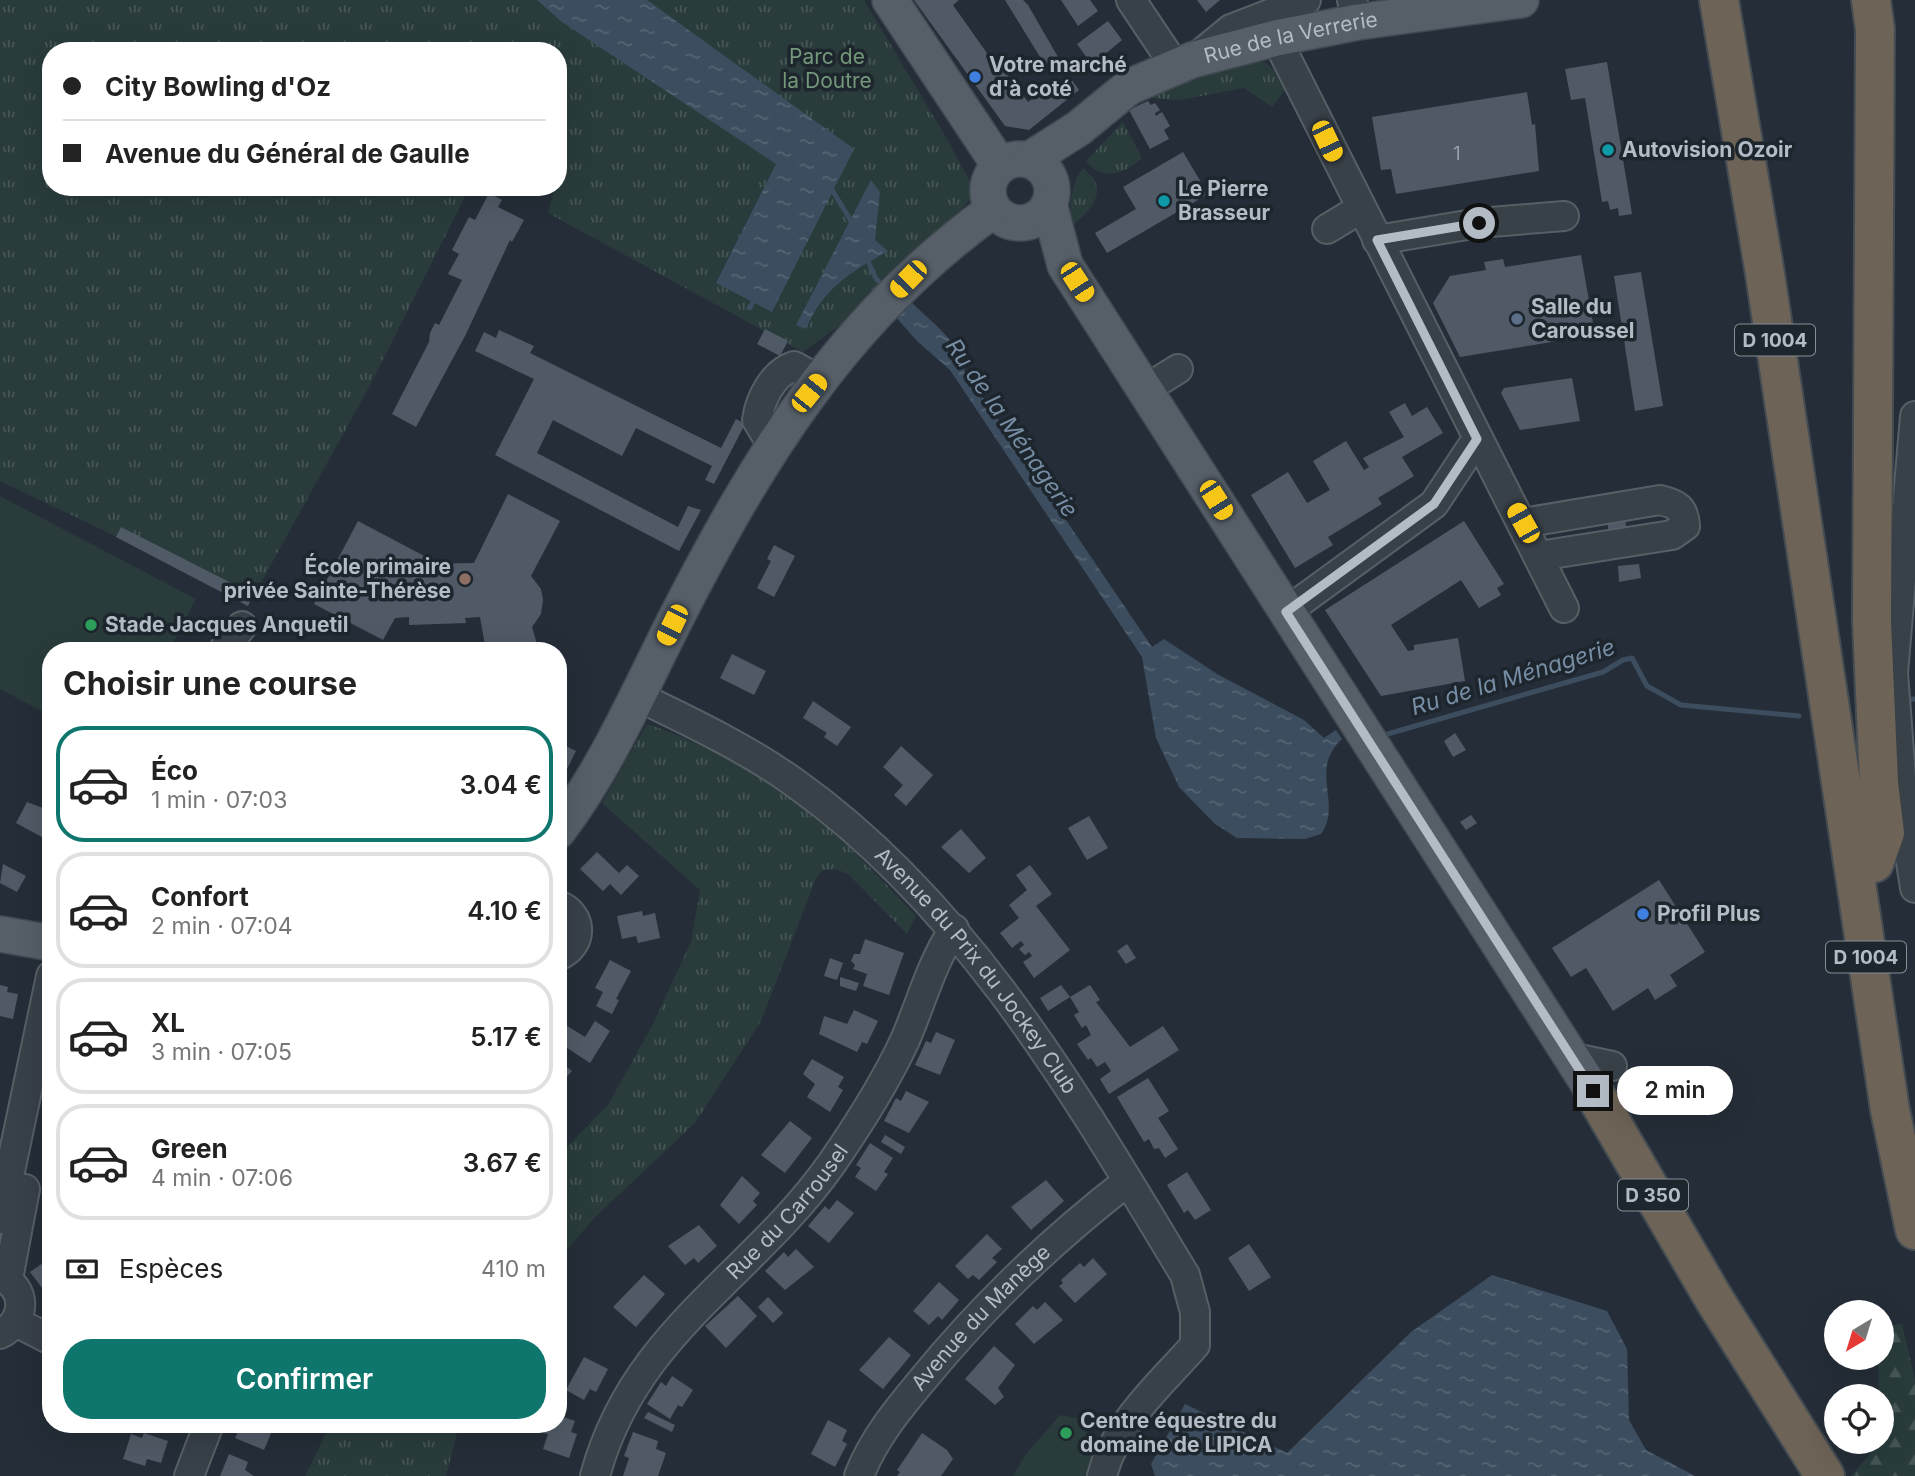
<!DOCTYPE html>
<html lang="fr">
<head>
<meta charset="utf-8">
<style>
  body { margin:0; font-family:Inter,sans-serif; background:#f2f2f2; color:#222; height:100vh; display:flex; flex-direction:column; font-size:26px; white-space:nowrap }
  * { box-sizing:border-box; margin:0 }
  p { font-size:23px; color:#767676 }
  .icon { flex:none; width:38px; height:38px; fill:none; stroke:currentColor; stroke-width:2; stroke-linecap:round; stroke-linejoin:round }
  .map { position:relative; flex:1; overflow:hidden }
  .panel { position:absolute; left:42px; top:642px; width:525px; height:791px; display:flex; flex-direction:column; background:#fff; border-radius:28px; box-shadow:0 7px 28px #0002 }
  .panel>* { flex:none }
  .banner { position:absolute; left:42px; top:42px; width:525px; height:154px; border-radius:28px; box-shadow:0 7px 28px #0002; display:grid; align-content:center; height:154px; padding:0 21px; background:#fff }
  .needle { width:46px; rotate:218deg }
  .tools { position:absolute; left:1824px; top:1300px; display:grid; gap:14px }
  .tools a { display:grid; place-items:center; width:70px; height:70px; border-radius:50%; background:#fff; box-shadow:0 7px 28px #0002; font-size:35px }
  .end { position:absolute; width:32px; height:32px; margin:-16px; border:9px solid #b3bbc4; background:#111; box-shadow:0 0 0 4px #111 }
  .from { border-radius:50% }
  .bubble { position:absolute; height:49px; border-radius:24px; background:#fff; box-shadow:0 7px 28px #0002; font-size:23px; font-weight:600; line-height:49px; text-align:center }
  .car { position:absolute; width:21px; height:42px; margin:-21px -10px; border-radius:9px; box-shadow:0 0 5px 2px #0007; background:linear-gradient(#f5c518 24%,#345 0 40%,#f5c518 0 76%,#345 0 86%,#f5c518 0) }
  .banner b { display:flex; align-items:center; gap:24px; height:66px; font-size:26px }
  .banner b+b { border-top:2px solid #e0e0e0 }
  .banner i { width:18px; height:18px; background:#222 }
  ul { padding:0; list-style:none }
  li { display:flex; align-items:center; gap:21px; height:116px; margin:0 14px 10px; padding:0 7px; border:4px solid #e0e0e0; border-radius:28px }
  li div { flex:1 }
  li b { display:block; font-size:26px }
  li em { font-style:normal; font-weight:600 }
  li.current { border-color:#0f766e }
  li>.icon { width:63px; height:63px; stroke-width:1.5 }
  h2 { padding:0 21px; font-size:32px; line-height:84px }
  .pay { display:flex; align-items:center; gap:18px; height:77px; padding:0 21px; font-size:26px }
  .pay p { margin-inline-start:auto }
  .primary-button { display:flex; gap:14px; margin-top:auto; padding:14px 21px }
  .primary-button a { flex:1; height:80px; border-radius:28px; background:#0f766e; color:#fff; font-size:28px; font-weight:600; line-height:80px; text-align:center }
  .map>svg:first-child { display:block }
</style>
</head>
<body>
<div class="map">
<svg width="1915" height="1476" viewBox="0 0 1915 1476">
  <defs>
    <pattern id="grass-tufts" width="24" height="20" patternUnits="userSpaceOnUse" patternTransform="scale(1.75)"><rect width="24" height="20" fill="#293c3b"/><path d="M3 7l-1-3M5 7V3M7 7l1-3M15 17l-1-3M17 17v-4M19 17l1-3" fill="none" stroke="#465656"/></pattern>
    <pattern id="forest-firs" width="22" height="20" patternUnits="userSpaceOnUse" patternTransform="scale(1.75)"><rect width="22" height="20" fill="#293c3b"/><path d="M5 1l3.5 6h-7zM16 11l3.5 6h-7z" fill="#465656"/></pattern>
    <pattern id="water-ripples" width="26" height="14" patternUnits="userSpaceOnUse" patternTransform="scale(1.75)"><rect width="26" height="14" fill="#3c4d5f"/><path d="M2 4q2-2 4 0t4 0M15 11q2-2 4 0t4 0" fill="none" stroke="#566574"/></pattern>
  </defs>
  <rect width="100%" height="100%" fill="#252e38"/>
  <path fill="url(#grass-tufts)" d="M0,0H864L947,139L969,180L972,198L870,303L803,352L548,213L555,187H558V51H51V187H470L368,389L248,606L105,531L0,481Z
    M1260,59L1273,69L1285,90L1272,107L1244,88L1179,100L1152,98L1130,108L1132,104L1180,80Z
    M1123,122L1142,158C1124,174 1103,182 1086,161Z
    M1083,169C1110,187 1093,209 1074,224C1067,213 1072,178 1083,169Z
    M647,724C713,745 780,787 832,832C862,857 889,888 916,916L907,934L848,874L836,869L823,870L817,876L761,1021L695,1123L595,1217L558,1260V1156L608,1105L652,1026L691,942L700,890L602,803Z
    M330,1425V1424L459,1425L446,1476H305Z"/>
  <path fill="url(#forest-firs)" d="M1902,1324L1915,1380V1476H1851L1881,1442L1878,1358H1881V1326Z"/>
  <path fill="#293c3b" d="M0,496L196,599L169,651H51V716L0,689Z
    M1060,1415L1078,1418L1117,1476H1013L1026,1454Z"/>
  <path fill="url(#water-ripples)" d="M537,0H647L854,149L772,312L716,283L776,164L562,22Z
    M871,180L880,192L875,240L888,251C851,272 823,288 806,329L796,325Z
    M886,279L940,329L949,339L959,362L1152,647L1164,639L1217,674L1304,720L1324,738L1336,730L1342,739C1308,770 1343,804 1321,834L1305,839L1237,838L1215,824L1179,787L1156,738L1142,657L950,370L917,341L871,289Z
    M1492,1275L1607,1311L1627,1349L1629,1420L1646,1450L1695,1476H1155L1151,1464L1185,1404L1287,1453L1411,1332Z"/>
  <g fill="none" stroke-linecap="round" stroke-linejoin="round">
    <path stroke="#3c4d5f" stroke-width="5" d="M829,185L853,224
      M866,256L875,277L883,287
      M750,308L756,296
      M1905,700L1915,699
      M1384,735L1603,672L1623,660L1632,658L1647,686L1681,705L1799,716"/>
  </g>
  <path fill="#505a66" d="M914,0H959L953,5L996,66L999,64L1028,102L1048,87L1051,90L1069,76L1079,90L1029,130L1005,126Z
    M1005,0H1023L1028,5L1058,57L1045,65Z
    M1061,0H1090L1098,11L1078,26Z
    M1197,0H1220L1206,12Z
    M1108,21L1122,40L1092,65L1077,44Z
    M1607,62L1632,214L1619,216L1618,208L1610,210L1608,201L1602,202L1585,98L1571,100L1565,69Z
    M1527,92L1532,125L1535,124L1539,171L1396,194L1391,169L1381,170L1372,117Z
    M1148,101L1151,105L1155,103L1160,110L1155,113L1156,116L1162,112L1170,126L1164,130L1169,139L1150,149L1129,110Z
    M1183,152L1208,194L1107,253L1095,233L1136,209L1123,187Z
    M489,193L502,200L498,207L524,220L512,242L510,240L466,334L416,427L392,414L429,342L430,333L435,323L439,325L462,280L448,274L459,254L452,250L469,217L475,220Z
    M1581,255L1595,335L1460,357L1433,303L1450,276L1486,270L1484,262L1503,259L1505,267Z
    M1641,272L1663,406L1635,411L1614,276Z
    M765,329L788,341L780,356L757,344Z
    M499,330L534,346L530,353L721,448L736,419L745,424L714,484L705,480L712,466L636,428L622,456L553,420L537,453L678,527L688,506L701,510L679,551L495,455L534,379L475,351L484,332L496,338Z
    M1572,378L1580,421L1520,430L1501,393L1504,388Z
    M1405,403L1412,416L1427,407L1443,433L1402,457L1414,476L1378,498L1382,504L1328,537L1333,545L1295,568L1251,495L1288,472L1307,503L1330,490L1313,461L1346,441L1364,470L1369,467L1363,458L1404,437L1389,412Z
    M508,494L560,521L531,576L541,589L543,600L541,614L532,627L539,651H486L480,617L465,618L466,623L409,625V617L395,618L383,640L314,604L358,521L428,558L424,564L474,563Z
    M1625,517L1627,534L1609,536L1607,519Z
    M1464,521L1504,584L1497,588L1501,595L1479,608L1461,580L1391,625L1408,651L1414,650V645L1458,638L1465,681L1381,696L1325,610Z
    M121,527L253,594L248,606L116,537Z
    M774,545L795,556L774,597L757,588L771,561L767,559Z
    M1639,564L1641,578L1619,582L1618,566Z
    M732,654L766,671L754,695L720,678Z
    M813,701L851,727L837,746L824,737L827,733L803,718Z
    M1455,733L1466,750L1453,757L1444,741Z
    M558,742L576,751L565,773L558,769Z
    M901,746L933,775L906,806L894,795L903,785L883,767Z
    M27,802L51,811V842L16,823Z
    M1471,815L1477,823L1466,830L1460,822Z
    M1089,816L1108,848L1087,860L1068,828Z
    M961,829L986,858L969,873L941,847Z
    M597,852L619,873L627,865L639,876L621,895L610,884L603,891L580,869Z
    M3,864L26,876L17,892L0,883Z
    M1030,865L1052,894L1036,906L1070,950L1034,978L1023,962L1032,956L1029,952L1025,955L1019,949L1024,945L1021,941L1012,948L1000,933L1019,918L1009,905L1027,890L1016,875Z
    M1659,880L1705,952L1670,975L1677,986L1655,1000L1648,988L1613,1011L1586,968L1571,977L1552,948Z
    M642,911L643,916L655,913L660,938L638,943L636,936L622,939L617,916Z
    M865,939L904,953L889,995L863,986L867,974L853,969L855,965L851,961L854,954H860Z
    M1127,944L1136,958L1126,964L1117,951Z
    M830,958L843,963L837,980L824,976Z
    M610,960L631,971L616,999L619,1000L612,1014L596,1006L603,992L595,988Z
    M840,977L859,983L856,991L840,986Z
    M0,985L8,987L7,992L18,994L13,1019L0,1016Z
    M1061,985L1070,997L1048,1011L1040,998Z
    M1090,985L1100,1000L1096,1002L1130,1047L1163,1026L1179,1050L1109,1094L1100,1079L1111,1071L1105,1062L1097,1067L1091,1058L1088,1060L1077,1044L1091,1035L1086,1025L1082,1028L1074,1015L1079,1012L1070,997Z
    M854,1010L878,1021L867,1044L862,1042L857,1052L819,1034L824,1016L847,1024Z
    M595,1021L610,1031L590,1063L558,1042L561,1022L585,1037Z
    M936,1032L955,1040L940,1075L915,1065L926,1041L931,1043Z
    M812,1059L844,1077L838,1087L843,1090L830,1112L807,1097L815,1084L803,1074Z
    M558,1060L572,1071L558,1087Z
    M1148,1078L1169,1111L1158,1118L1178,1149L1165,1158L1159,1148L1154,1149L1149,1139L1144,1142L1117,1097Z
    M906,1091L929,1102L909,1133L884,1121L896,1098L901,1101Z
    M790,1121L812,1138L785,1173L761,1155Z
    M885,1135L905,1147L901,1154L881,1142Z
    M870,1143L893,1158L884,1172L888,1174L876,1191L855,1177L861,1168L856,1165Z
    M1187,1172L1211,1210L1195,1220L1188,1210L1184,1213L1167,1185Z
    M742,1176L760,1193L753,1201L757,1205L739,1224L720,1205Z
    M1046,1180L1064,1201L1031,1230L1011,1207Z
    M50,1191H51V1223L43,1221Z
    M837,1200L854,1213L829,1243L808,1226L825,1206L829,1210Z
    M699,1225L717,1246L698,1263L694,1258L685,1265L668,1246Z
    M987,1234L1002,1249L992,1258L997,1262L979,1280L973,1275L968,1279L955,1266Z
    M1249,1244L1271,1277L1249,1291L1228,1258Z
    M796,1249L814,1267L785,1290L765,1271L784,1252L788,1257Z
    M50,1258L51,1296L49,1297L30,1272Z
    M1093,1258L1107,1274L1075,1303L1059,1286L1063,1283L1061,1280L1080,1263L1084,1267Z
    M644,1275L665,1294L636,1327L613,1307Z
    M939,1282L959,1300L942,1320L938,1316L929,1325L913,1311Z
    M738,1296L757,1316L726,1348L705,1326Z
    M768,1297L783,1313L773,1323L758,1307Z
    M1045,1302L1063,1320L1034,1344L1015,1324L1033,1306L1037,1310Z
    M889,1337L911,1355L883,1389L859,1370Z
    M994,1346L1015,1365L998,1388L1004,1397L995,1405L965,1379Z
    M584,1357L608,1369L596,1392L590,1389L584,1400L566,1390Z
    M672,1376L693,1390L682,1407L678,1405L670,1419L647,1404L661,1382L666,1386Z
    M648,1412L675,1425L672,1432L644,1418Z
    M558,1415L575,1421L571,1432L577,1434L569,1458L543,1449L548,1434L544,1433L547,1424H558Z
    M828,1420L847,1430L842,1441L847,1444L835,1467L811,1454Z
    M241,1424H275L264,1450L235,1438Z
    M633,1432L658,1441L656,1449L666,1453L658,1476H623L629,1458L624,1456Z
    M144,1433L168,1441L161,1463L147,1459L145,1466L123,1459L131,1434L142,1438Z
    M922,1433L947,1450L953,1459L941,1476H897L900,1472L897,1470Z
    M229,1454L248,1462L245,1470L254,1476H220Z"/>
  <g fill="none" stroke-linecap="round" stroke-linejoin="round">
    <g stroke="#565e66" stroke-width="32">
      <g id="minor">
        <path d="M1131,0L1175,66"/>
        <path d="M1352,0L1358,22"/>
        <path d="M1276,38L1564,608"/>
        <path d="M1198,56L1231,29L1306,0"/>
        <path d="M1327,229L1360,209"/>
        <path d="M1377,240L1479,223L1564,216"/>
        <path d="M1146,389L1178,369"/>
        <path d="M1915,416L1893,673L1904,817L1915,888"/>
        <path d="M772,445L757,420C760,399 773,373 794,366L819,380"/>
        <path d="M1523,523L1660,500C1677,504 1684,508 1685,526L1672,535L1539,556"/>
        <path d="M1286,612L1434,504L1477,439"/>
        <path d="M223,651L242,626"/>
        <path id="s1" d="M637,696C691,722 746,748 795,783C969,907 1077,1097 1185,1275L1195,1312V1345C1160,1385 1115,1423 1102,1476"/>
        <path d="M558,905C584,915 583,946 558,956"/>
        <path d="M1570,1057L1612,1066"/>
        <path d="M0,1219L51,976"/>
        <path d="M0,1276C28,1289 26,1321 0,1334"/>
        <path d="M8,1279L25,1189"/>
        <path d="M16,1322L51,1340"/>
        <path d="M189,1476L209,1424"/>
        <path id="s2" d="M595,1476C634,1331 752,1277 832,1163C859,1124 885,1083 905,1040C922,1001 930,966 954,929"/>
        <path id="s3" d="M859,1476C873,1439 899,1408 924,1378C984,1305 1053,1239 1128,1181"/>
      </g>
    </g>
    <g stroke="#414951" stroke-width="38">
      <g id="major">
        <path d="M890,0L1000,166"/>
        <circle cx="1020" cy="191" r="32"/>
        <path id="s4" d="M1029,160L1079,128L1129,87L1192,60L1276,38L1358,22L1521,0"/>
        <path d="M1049,204L1065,265L1593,1091"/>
        <path d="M558,831C605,769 637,696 672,626C755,463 841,319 993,210"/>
        <path d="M0,934L51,943"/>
      </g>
    </g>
    <g stroke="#434b53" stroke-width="42">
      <path id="highway" d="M1719,0L1765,274L1890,1110L1915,1230
        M1871,0L1875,29L1872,622L1879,783L1885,833L1874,863
        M1593,1091L1714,1299L1825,1476"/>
    </g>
    <use href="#minor" stroke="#384048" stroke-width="28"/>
    <use href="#major" stroke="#565f68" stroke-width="35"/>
    <use href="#highway" stroke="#6d6356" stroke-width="38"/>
  </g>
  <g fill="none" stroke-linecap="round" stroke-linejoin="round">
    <path stroke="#b3bbc4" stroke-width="9" d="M1479,223L1377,240L1477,439L1434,504L1286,612L1593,1091"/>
  </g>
  <g fill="#3f7fe0" stroke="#1d252d" stroke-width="2.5">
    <circle cx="975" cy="77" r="7"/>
    <circle cx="1643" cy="914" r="7"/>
  </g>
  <g fill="#0f9aa8" stroke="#1d252d" stroke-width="2.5">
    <circle cx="1608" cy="150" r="7"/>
    <circle cx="1164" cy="201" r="7"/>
  </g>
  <circle fill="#5c6f8a" stroke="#1d252d" stroke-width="2.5" cx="1517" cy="319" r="7"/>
  <circle fill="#8d6e63" stroke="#1d252d" stroke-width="2.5" cx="465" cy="579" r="7"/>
  <g fill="#2e9e5b" stroke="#1d252d" stroke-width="2.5">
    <circle cx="91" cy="625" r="7"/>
    <circle cx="1066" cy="1433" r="7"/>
  </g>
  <g text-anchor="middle" stroke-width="7" stroke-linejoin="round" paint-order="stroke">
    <g font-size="18" fill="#9aa3ac">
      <text x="1457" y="160">1</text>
    </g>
    <g fill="#1d252d" stroke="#868e97" stroke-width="2">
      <rect x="1735" y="324.5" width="80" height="31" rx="5"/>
      <rect x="1826" y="941.5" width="80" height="31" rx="5"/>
      <rect x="1618" y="1179.5" width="70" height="31" rx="5"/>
    </g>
    <g font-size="19" font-weight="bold" fill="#b3bbc4">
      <text x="1775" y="347">D 1004</text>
      <text x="1866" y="964">D 1004</text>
      <text x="1653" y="1202">D 350</text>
    </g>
    <g font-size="21" fill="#b3bbc4" stroke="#1d252d">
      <text dy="7" stroke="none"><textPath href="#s4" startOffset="294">Rue de la Verrerie</textPath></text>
      <text dy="7" stroke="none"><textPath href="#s1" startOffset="443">Avenue du Prix du Jockey Club</textPath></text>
      <text dy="7" stroke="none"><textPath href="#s2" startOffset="331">Rue du Carrousel</textPath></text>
      <text dy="7" stroke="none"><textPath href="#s3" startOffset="201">Avenue du Manège</textPath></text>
    </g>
    <g font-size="21" fill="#74977a" stroke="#1d252d">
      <text x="827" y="64">Parc de<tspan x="827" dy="24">la Doutre</tspan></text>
    </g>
    <g font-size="21" font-weight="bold" fill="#b3bbc4" stroke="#1d252d" text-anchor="start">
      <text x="989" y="72">Votre marché<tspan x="989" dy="24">d'à coté</tspan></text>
      <text x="1622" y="157">Autovision Ozoir</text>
      <text x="1178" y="196">Le Pierre<tspan x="1178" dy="24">Brasseur</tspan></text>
      <text x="1531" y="314">Salle du<tspan x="1531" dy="24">Caroussel</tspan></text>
      <text x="451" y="574" text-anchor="end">École primaire<tspan x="451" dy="24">privée Sainte-Thérèse</tspan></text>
      <text x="105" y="632">Stade Jacques Anquetil</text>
      <text x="1657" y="921">Profil Plus</text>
      <text x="1080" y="1428">Centre équestre du<tspan x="1080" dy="24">domaine de LIPICA</tspan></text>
    </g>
    <g font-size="23" font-style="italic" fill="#778da4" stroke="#1d252d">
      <text transform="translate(1012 428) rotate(55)" y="8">Ru de la Ménagerie</text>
      <text transform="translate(1513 677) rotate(-17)" y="8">Ru de la Ménagerie</text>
    </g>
  </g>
</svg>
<div class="tools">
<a><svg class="needle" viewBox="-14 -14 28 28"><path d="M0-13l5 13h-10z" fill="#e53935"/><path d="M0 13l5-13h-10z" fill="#767676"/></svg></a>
<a><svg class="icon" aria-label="locate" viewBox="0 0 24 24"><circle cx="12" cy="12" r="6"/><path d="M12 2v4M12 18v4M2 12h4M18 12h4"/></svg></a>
</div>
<i class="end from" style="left:1479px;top:223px"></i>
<i class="end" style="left:1593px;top:1091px"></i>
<div class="bubble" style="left:1617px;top:1066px;width:116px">2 min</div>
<i class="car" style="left:1327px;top:141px;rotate:155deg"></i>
<i class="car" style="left:908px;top:279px;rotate:224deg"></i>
<i class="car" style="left:1077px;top:282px;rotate:147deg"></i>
<i class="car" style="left:809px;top:393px;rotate:39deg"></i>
<i class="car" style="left:1216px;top:500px;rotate:148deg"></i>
<i class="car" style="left:1523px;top:523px;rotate:331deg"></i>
<i class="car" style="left:672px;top:625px;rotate:206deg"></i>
<div class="banner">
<b><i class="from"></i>City Bowling d'Oz</b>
<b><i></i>Avenue du Général de Gaulle</b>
</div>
<section class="panel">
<h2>Choisir une course</h2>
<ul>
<li class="current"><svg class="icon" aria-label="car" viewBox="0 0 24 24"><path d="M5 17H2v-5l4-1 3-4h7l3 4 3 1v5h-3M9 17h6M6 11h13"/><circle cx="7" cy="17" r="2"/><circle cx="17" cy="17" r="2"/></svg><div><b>Éco</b><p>1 min · 07:03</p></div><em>3.04 €</em></li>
<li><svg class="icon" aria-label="car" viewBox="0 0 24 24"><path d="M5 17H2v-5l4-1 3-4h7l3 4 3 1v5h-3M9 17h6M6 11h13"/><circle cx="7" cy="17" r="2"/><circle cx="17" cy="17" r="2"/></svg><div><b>Confort</b><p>2 min · 07:04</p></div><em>4.10 €</em></li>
<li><svg class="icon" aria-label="car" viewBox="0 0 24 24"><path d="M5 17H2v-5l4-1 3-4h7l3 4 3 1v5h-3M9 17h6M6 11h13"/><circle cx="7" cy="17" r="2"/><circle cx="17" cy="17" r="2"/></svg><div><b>XL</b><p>3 min · 07:05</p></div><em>5.17 €</em></li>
<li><svg class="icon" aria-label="car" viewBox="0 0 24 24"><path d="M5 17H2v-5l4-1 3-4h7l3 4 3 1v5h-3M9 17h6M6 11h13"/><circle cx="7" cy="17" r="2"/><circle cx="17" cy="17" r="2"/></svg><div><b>Green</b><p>4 min · 07:06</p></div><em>3.67 €</em></li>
</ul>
<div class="pay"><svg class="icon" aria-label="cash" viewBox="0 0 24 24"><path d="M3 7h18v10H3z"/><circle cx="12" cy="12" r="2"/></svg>Espèces<p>410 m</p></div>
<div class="primary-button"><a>Confirmer</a></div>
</section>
</div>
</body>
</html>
